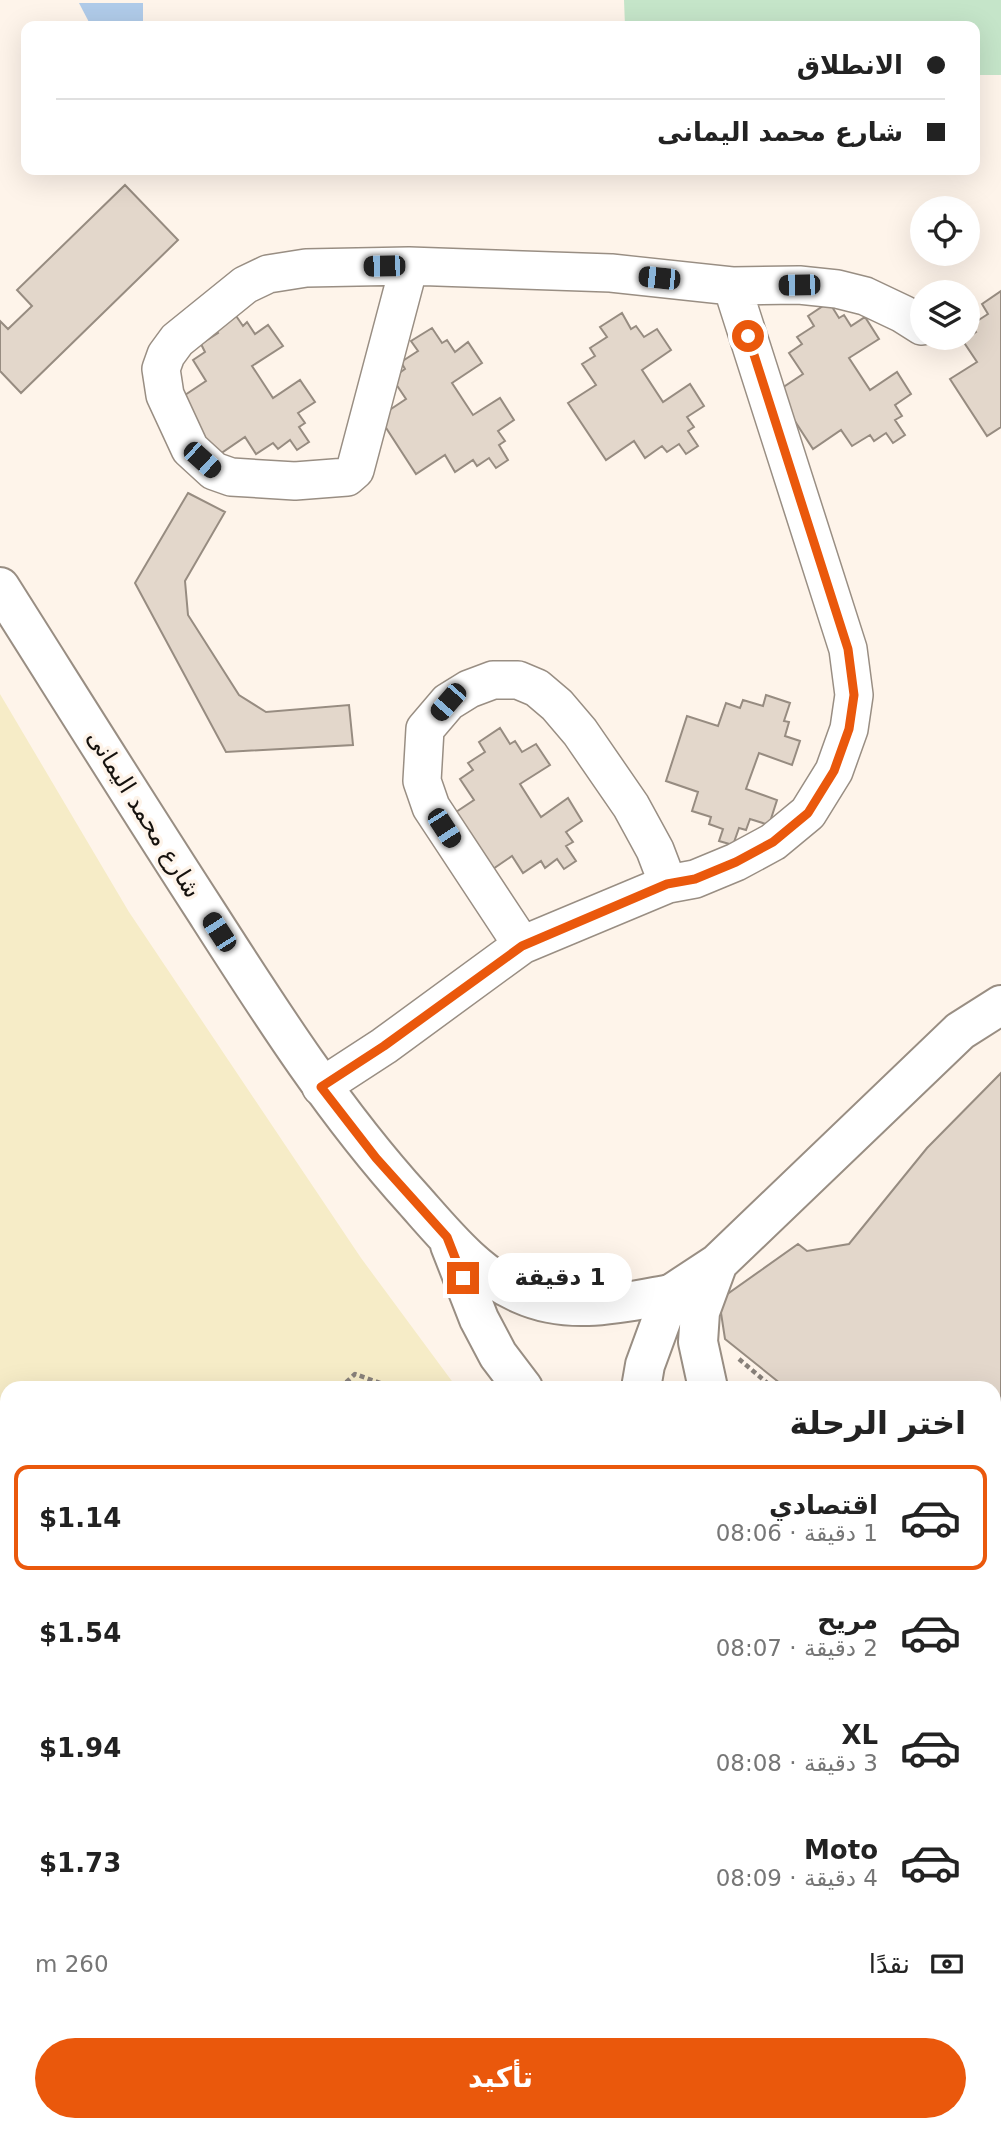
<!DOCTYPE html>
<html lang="ar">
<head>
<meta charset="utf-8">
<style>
  body { margin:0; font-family:"DejaVu Sans","Noto Sans Arabic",sans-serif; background:#f6f6f6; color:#222; direction:rtl; height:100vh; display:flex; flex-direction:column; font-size:26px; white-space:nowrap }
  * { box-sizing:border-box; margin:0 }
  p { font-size:23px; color:#767676 }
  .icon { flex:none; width:38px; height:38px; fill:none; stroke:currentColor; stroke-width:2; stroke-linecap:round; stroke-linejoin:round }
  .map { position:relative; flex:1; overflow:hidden; direction:ltr }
  .sheet { position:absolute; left:0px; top:1381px; width:1001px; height:751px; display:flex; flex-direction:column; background:#fff; border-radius:21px 21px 0 0; box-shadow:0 7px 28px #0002; direction:rtl }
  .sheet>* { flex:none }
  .banner { position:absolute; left:21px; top:21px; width:959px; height:154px; border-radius:14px; box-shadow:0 7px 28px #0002; direction:rtl; display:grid; align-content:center; height:154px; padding:0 35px; background:#fff }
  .fabs { position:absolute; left:910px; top:196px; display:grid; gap:14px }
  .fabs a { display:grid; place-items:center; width:70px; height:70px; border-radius:50%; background:#fff; box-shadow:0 7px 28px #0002; font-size:35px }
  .end { position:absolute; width:32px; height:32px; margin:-16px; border:9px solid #ea580c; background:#fff; box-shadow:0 0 0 4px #fff }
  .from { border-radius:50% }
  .bubble { position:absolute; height:49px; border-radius:24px; background:#fff; box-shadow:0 7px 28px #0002; font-size:23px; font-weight:700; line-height:49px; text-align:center; direction:rtl }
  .car { position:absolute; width:21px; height:42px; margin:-21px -10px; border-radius:9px; box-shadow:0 0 5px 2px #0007; background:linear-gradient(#222 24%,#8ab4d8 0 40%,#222 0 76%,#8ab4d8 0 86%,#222 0) }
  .banner b { display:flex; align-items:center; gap:24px; height:66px; font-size:26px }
  .banner b+b { border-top:2px solid #e0e0e0 }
  .banner i { width:18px; height:18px; background:#222 }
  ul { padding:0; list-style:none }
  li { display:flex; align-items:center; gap:21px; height:105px; margin:0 14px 10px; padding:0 21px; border:4px solid transparent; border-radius:14px }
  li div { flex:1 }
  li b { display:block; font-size:26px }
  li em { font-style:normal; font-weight:700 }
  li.current { border-color:#ea580c }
  li>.icon { width:63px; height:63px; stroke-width:1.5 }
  h2 { padding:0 35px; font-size:32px; line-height:84px }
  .pay { display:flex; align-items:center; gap:18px; height:77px; padding:0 35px; font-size:26px }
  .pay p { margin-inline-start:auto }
  .primary-button { display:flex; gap:14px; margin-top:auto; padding:14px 35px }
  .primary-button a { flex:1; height:80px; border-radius:42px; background:#ea580c; color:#fff; font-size:28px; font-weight:700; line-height:80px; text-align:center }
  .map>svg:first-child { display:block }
</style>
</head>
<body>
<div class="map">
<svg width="1001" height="2131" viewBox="0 0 1001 2131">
  <rect width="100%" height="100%" fill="#fef4ea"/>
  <path fill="#c5e5c9" d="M624,0H1001V75H975V26H625Z"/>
  <path fill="#f6ecc7" d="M0,694L129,912L361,1258L457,1388H7V2124L34,2125V2131H0Z"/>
  <path fill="#b0cbe9" d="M79,3H143V26H91Z"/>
  <path fill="#e3d7cb" stroke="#978c81" stroke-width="2" d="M125,185L178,240L21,393L0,371V321L8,329L32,306L17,290Z
    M1001,291V427L987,436L950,379L977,362L963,341L976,332L971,325L988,314L982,304Z
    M829,302L839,318L844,315L851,326L865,317L879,339L849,358L870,390L897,372L911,394L895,405L902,416L895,420L905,435L893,443L886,433L874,441L870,435L852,446L841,430L813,449L776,392L803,374L789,353L802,344L797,337L814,326L808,316Z
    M232,310L243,326L247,322L255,334L268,325L283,346L252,366L273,398L300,380L315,402L298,413L305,423L299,427L309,442L297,450L290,440L278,449L273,443L256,454L245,437L217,456L179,399L206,381L193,360L205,352L201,344L218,333L212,323Z
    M622,313L631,329L636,326L644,337L657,329L671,350L642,370L663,402L690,384L704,406L687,417L694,427L688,431L698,446L686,454L679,444L667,452L662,446L645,458L634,441L606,460L568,403L596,385L582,364L595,356L590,348L607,337L600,327Z
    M432,328L442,343L447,340L455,352L468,342L482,363L452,383L473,415L500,398L514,420L498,431L505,441L499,445L508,460L496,468L489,458L477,466L473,460L455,472L445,455L416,474L379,417L406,399L392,378L405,369L401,362L418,351L411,341Z
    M188,493L225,512L185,581L188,615L239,695L266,712L349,705L353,745L226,752L135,583Z
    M766,695L790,703L784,721L789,722L785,736L800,741L792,765L759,753L746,789L777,800L769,825L750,819L746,830L739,828L733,845L719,841L723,829L709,824L711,817L692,811L698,792L666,781L687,716L718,726L726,703L740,708L743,700L763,706Z
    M500,728L510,744L515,741L522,752L536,744L550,765L520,784L541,817L568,798L582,821L566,832L573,842L566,846L576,861L564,869L557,859L545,868L541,861L523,873L512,856L484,875L447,818L474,800L460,779L473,770L468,763L485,752L479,742Z
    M1001,1073V1564L994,1557V1388H786L725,1339L719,1300L798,1244L807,1251L849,1244L927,1148Z"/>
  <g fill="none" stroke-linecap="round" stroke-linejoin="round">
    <g stroke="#998e83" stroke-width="23">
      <path id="lane" d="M0,1859L7,1858
        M111,2124L112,2131
        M732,2124L733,2131"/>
    </g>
    <g stroke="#998e83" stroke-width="40">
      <path id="street" d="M409,266L355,470L347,477L295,481L231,477L214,471L190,449L165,395L161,369L166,355L177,340L245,285L268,274L306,268L409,266L611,273L732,286L799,285L837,289L865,296L903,314L922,326
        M522,945L431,807L422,781L425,729L448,702L469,689L493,680H518L537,688L557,705L580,732L631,806L655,850L668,884
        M321,1087L384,1046L522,945L668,884L695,879L736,862L773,842L808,813L834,771L849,729L854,695L848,649L732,286"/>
    </g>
    <g stroke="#998e83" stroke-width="42">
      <path id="secondary" d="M641,1388L645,1365L671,1294L718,1263L960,1031L1001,1005
        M708,1388L698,1342L700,1312L718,1263
        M994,1646L1001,1645"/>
    </g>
    <g stroke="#998e83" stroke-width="42">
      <path id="primary" d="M0,587C69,696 137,805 207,913C271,1013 334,1112 414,1200C445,1235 477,1275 521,1294C570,1316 621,1303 671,1294
        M450,1245L479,1319L498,1355L523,1388
        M994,1762L1001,1768
        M824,2124L825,2131"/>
    </g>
    <path stroke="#88817a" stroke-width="4.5" stroke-dasharray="5 3.5" stroke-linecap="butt" d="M739,1359L773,1388
      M340,1388L355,1374L394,1388
      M994,1571L1001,1576"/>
    <use href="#lane" stroke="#fff" stroke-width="19"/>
    <use href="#street" stroke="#fff" stroke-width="37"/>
    <use href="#secondary" stroke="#fff" stroke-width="38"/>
    <use href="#primary" stroke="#fff" stroke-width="38"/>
  </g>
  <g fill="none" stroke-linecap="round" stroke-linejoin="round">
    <path stroke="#ea580c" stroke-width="9" d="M463,1278L447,1237L376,1158L321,1087L384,1046L522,946L667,884L695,879L736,862L773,842L808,813L834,771L849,729L854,695L848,649L748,336"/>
  </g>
  <g text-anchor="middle" stroke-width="7" stroke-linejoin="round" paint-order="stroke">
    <g font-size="24" fill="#16120e" stroke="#fef4ea">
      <text transform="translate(144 814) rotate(58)" y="8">شارع محمد اليمانى</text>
    </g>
  </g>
</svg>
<div class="fabs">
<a><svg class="icon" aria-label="locate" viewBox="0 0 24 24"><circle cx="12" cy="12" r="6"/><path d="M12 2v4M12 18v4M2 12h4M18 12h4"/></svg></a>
<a><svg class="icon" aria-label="layers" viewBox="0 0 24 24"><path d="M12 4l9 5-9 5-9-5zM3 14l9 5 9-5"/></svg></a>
</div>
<i class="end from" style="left:748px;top:336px"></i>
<i class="end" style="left:463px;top:1278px"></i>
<div class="bubble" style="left:488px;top:1253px;width:144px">1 دقيقة</div>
<i class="car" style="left:384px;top:266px;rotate:269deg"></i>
<i class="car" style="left:659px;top:278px;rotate:276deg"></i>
<i class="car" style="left:799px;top:285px;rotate:269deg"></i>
<i class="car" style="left:202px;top:460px;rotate:132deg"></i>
<i class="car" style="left:448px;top:702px;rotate:221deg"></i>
<i class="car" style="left:444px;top:828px;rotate:147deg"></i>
<i class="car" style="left:219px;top:932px;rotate:327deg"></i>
<div class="banner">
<b><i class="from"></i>الانطلاق</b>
<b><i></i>شارع محمد اليمانى</b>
</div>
<section class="sheet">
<h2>اختر الرحلة</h2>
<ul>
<li class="current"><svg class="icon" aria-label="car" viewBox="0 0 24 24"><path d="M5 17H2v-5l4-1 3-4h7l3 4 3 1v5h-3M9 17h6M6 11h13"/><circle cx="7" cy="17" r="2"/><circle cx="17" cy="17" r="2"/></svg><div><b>اقتصادي</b><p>1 دقيقة · 08:06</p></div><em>$1.14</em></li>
<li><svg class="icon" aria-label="car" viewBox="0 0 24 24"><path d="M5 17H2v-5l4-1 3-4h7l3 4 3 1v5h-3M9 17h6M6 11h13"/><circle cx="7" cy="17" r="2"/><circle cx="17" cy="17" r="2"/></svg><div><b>مريح</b><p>2 دقيقة · 08:07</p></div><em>$1.54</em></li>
<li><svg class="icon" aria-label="car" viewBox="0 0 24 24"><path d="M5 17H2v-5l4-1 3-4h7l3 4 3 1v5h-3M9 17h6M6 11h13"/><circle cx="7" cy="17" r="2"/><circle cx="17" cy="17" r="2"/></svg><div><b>XL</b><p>3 دقيقة · 08:08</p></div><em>$1.94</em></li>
<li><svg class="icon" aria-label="car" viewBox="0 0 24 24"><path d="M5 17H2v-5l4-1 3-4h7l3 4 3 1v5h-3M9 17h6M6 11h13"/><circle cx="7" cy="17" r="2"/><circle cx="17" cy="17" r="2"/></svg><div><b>Moto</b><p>4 دقيقة · 08:09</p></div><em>$1.73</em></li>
</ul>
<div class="pay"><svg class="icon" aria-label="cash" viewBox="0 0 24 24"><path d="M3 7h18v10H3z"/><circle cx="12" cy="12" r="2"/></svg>نقدًا<p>260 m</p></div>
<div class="primary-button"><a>تأكيد</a></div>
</section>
</div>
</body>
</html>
